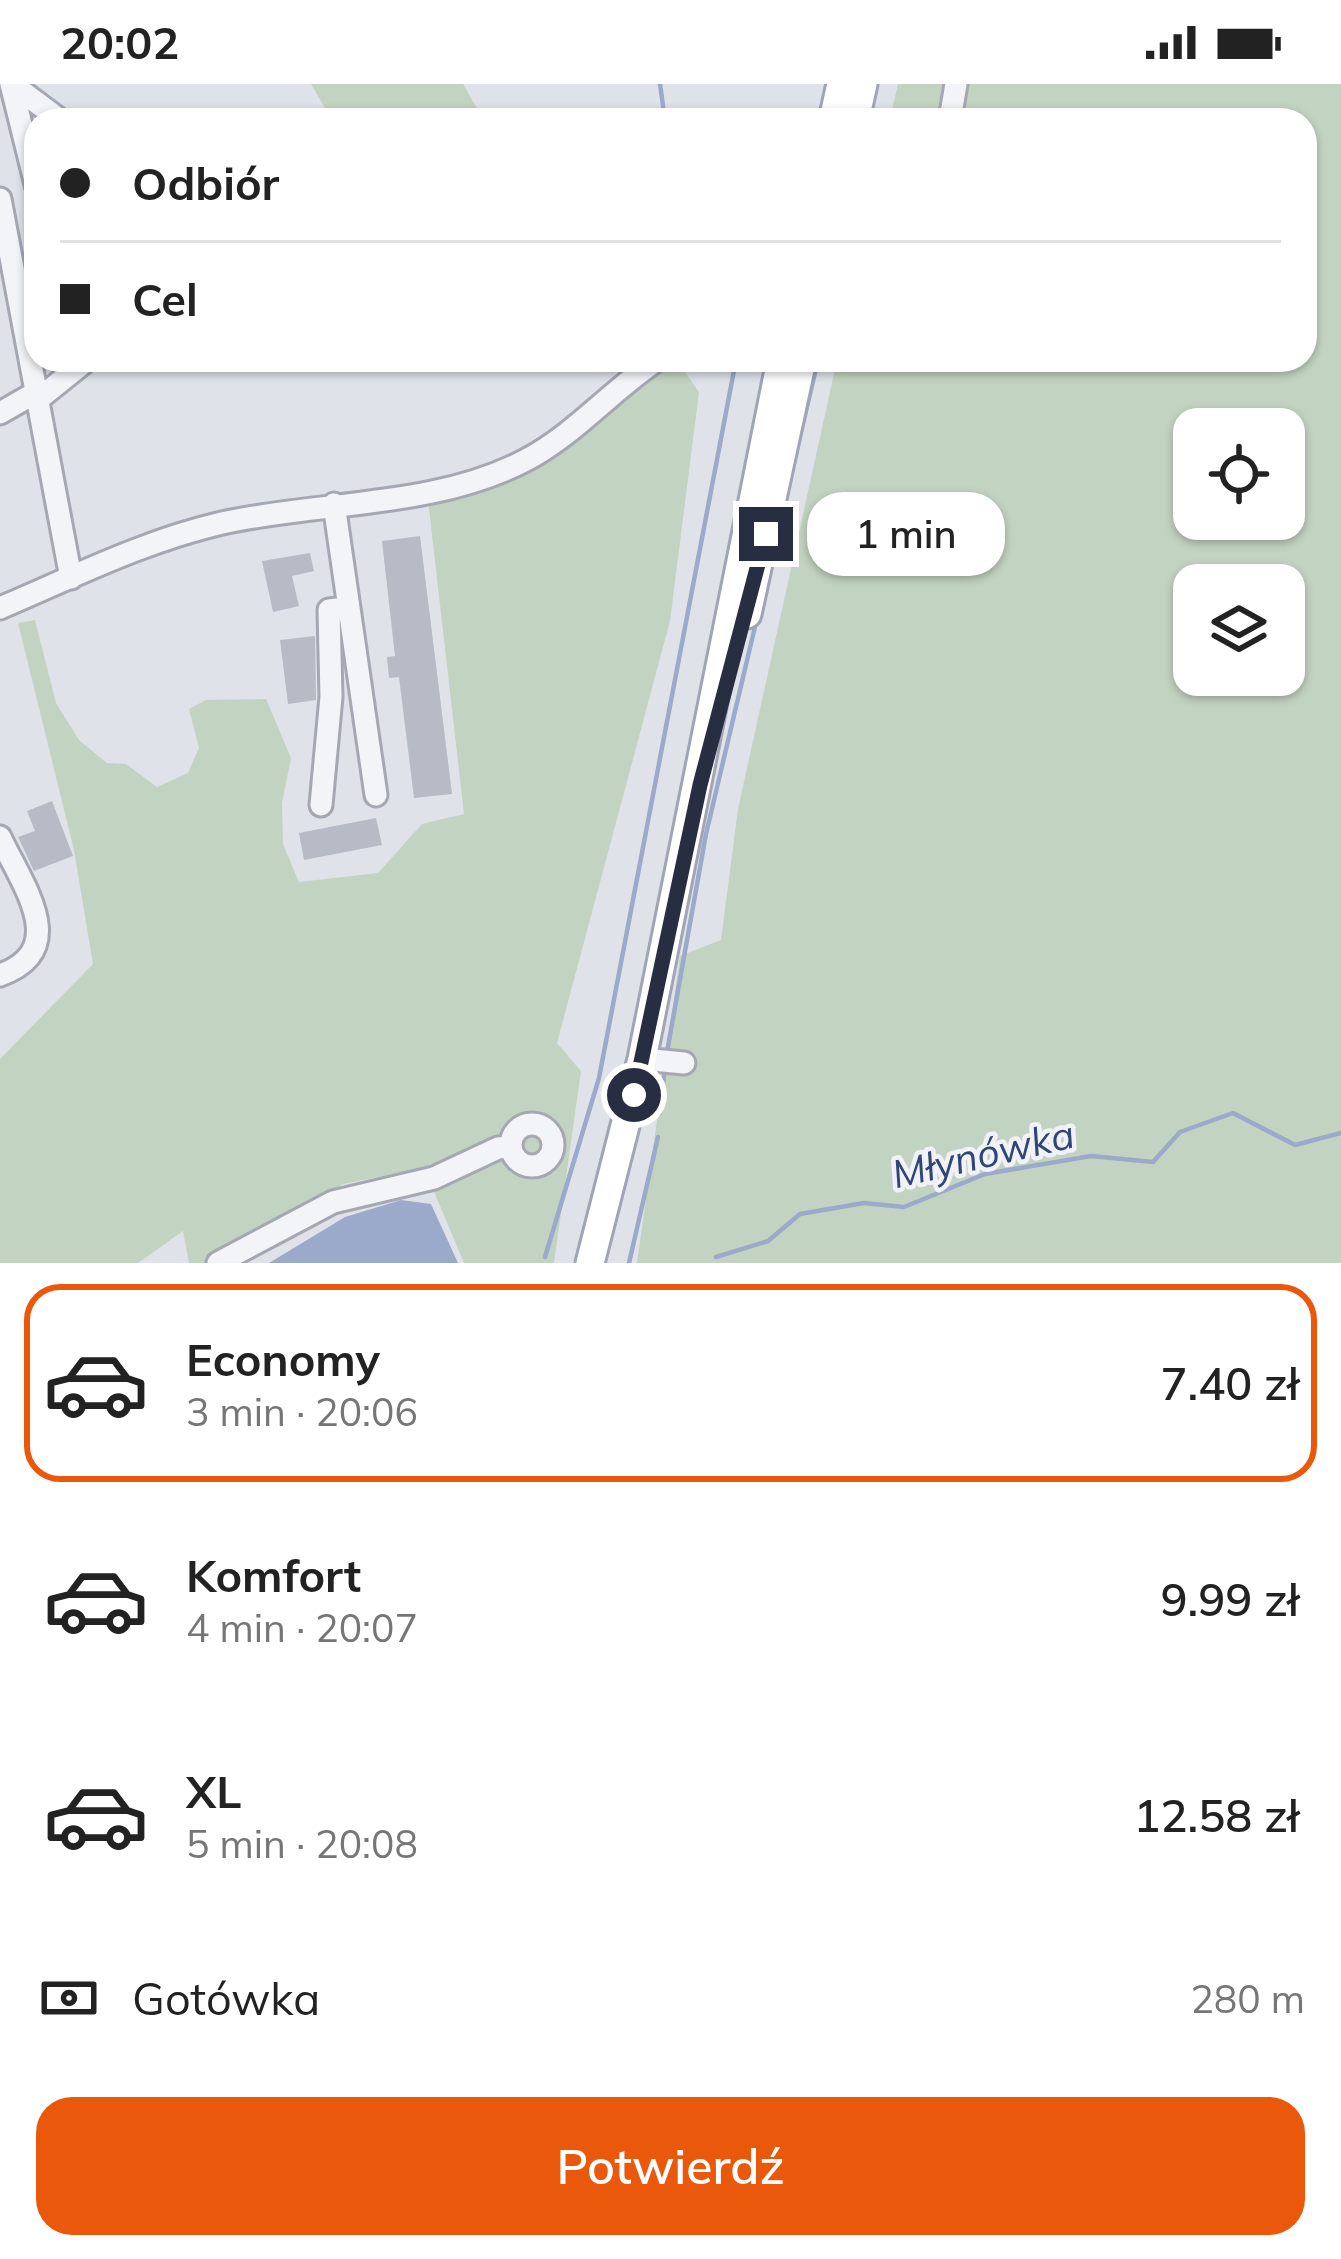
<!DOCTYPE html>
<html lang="pl">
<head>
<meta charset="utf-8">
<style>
  body { margin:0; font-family:Mulish,sans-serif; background:#f2f2f2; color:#222; height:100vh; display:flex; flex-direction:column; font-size:45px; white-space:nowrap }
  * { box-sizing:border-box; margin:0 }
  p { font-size:39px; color:#767676 }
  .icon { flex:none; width:66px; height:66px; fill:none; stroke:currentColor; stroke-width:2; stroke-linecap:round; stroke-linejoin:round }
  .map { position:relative; height:1179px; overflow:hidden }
  .side { display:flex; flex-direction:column; background:#fff; flex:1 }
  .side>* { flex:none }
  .banner { position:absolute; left:24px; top:24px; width:1293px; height:264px; border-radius:36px; box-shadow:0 3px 9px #0004; display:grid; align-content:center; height:264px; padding:0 36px; background:#fff }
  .tools { position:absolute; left:1173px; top:324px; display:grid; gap:24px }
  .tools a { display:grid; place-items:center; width:132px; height:132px; border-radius:24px; background:#fff; box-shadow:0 3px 9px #0004; font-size:60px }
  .end { position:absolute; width:54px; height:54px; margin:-27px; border:15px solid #282e41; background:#fff; box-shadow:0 0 0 6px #fff }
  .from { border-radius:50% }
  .bubble { position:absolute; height:84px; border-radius:36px; background:#fff; box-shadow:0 3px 9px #0004; font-size:39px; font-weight:600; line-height:84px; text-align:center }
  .banner b { display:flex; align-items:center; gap:42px; height:114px; font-size:45px }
  .banner b+b { border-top:3px solid #e0e0e0 }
  .banner i { width:30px; height:30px; background:#222 }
  ul { padding:21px 0 0; list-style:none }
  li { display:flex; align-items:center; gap:36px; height:198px; margin:0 24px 18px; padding:0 12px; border:6px solid transparent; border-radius:36px }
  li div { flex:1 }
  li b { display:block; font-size:45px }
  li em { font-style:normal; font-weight:600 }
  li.on { border-color:#ea580c }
  li>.icon { width:108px; height:108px; stroke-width:1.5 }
  .pay { display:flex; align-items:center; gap:30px; height:132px; padding:0 36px; font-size:45px }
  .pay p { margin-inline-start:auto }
  .button { display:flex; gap:24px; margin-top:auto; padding:24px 36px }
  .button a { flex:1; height:138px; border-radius:36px; background:#ea580c; color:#fff; font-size:48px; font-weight:600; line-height:138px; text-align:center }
  .status { display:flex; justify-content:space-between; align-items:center; height:84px; padding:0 60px; background:#fff; direction:ltr }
  .status svg { height:33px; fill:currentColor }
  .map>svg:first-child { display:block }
</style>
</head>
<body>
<div class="status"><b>20:02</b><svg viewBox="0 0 49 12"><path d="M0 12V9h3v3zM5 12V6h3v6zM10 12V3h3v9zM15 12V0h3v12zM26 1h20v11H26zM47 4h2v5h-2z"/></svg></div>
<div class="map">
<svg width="1341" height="1179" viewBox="0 0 1341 1179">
  <rect width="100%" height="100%" fill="#e0e2e9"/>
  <path fill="#c3d3c1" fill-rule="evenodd" d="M311,0H463L484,36H332Z
    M898,0H1341V1179H637L680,872L721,856L738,725L837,276H1305V36H890ZM1194,345H1284V435H1194ZM1194,501H1284V591H1194Z
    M677,277L699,308L670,537L557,959L581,987L554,1179H464L424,1084L343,1100L222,1179H189L183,1147L138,1179H0V975L93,880L74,766L18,539L35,536L56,619L79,656L107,679L126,680L157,703L188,689L199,664L189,625L206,616L266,615L291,674L282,719L283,760L299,798L378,789L422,740L464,730L428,416L597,332Z"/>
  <path fill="#9baaca" d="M401,1116L431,1120L458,1179H269L345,1133Z"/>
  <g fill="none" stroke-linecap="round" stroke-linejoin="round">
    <path stroke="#9baaca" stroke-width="4.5" d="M660,0L665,36
      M667,968L706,750L818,276
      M660,1029L664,991
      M545,1173L599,994L736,276
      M716,1173L768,1157L800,1130L864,1119L904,1123L985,1090L1091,1072L1153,1078L1180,1048L1233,1029L1295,1061L1341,1049
      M629,1179L658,1053"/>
  </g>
  <path fill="#b7bbc6" d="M420,452L452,710L414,714L399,593L389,594L387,573L395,572L382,457Z
    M310,469L314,487L292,492L299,522L273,528L262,477Z
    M315,552L316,616L288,620L280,556Z
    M52,717L73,772L34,787L18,753L35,747L27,727Z
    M376,734L382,761L304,776L299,749Z"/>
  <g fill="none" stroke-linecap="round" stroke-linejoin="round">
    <g stroke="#a5a8b3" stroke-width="27">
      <path id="minor" d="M11,0L36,101
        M12,0L60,36
        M950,36L956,0
        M0,115L71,494
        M36,317L87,276
        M0,329L35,309
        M334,420L376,711
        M0,524C73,493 144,457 222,439C321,417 435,424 526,376C574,351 612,306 657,276
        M321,721L331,613L329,526L347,524
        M0,753C22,801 72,865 0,891
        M642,975L684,979
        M511 1061a21 21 0 1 1 42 0a21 21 0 1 1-42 0Z
        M218,1179L333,1118L434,1094L498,1064L511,1063"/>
    </g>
    <g stroke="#9fa5b5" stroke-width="33">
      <path id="major" d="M833,36L841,0
        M855,36L863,0
        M747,530L802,276
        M590,1179L642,975L781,276"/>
    </g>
    <use href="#minor" stroke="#f3f4f7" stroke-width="21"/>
    <use href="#major" stroke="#fff" stroke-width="27"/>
  </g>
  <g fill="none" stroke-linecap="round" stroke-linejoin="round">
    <path stroke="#282e41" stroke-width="15" d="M634,1011L700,701L766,450"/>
  </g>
  <g text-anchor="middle" stroke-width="9" stroke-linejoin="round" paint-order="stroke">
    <g font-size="39" font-style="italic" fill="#324676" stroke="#f0f2f7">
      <text transform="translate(983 1070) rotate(-13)" y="14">Młynówka</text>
    </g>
  </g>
</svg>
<div class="tools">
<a><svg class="icon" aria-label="locate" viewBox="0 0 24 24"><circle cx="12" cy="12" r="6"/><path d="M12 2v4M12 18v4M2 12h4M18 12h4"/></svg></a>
<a><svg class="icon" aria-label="layers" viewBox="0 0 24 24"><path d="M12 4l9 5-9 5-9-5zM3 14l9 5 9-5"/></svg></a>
</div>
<i class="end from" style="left:634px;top:1011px"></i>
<i class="end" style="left:766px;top:450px"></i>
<div class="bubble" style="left:807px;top:408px;width:198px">1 min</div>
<div class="banner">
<b><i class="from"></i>Odbiór</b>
<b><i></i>Cel</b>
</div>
</div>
<section class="side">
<ul>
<li class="on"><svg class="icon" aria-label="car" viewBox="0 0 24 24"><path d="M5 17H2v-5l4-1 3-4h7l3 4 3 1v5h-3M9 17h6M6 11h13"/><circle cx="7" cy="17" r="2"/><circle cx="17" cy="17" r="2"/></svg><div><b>Economy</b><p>3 min · 20:06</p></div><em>7.40 zł</em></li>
<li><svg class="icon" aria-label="car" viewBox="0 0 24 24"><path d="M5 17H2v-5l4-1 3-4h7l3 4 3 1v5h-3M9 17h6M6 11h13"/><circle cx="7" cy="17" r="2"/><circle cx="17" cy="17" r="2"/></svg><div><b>Komfort</b><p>4 min · 20:07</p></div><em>9.99 zł</em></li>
<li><svg class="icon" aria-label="car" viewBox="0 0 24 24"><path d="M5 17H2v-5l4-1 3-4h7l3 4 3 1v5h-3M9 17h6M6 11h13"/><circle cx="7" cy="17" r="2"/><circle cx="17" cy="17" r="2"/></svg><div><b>XL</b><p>5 min · 20:08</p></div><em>12.58 zł</em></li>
</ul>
<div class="pay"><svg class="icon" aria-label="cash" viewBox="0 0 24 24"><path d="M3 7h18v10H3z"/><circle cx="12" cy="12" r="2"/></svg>Gotówka<p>280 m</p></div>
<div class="button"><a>Potwierdź</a></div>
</section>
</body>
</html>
